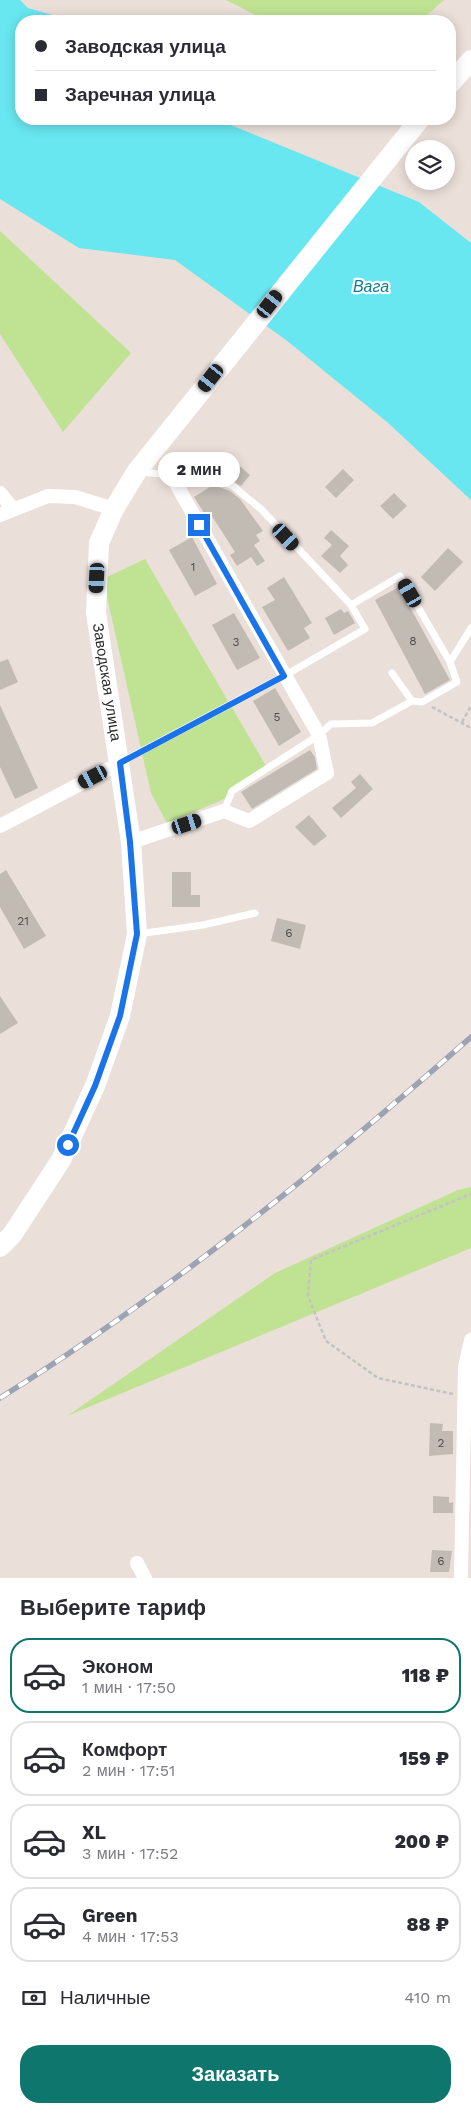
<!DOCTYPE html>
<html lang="ru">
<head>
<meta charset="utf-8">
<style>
  body { margin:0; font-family:"Work Sans",sans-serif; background:#f7f7f7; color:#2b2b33; height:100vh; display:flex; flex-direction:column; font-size:19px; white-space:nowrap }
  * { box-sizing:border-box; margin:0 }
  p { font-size:16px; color:#7c7c81 }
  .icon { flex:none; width:28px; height:28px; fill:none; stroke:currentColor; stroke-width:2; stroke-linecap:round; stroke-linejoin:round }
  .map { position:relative; height:1578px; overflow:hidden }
  .sheet { display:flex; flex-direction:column; background:#fff; flex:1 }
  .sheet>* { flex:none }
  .guide { position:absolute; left:15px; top:15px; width:441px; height:110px; border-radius:20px; box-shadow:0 2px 12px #0003; display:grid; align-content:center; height:110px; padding:0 20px; background:#fff }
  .controls { position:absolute; left:405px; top:140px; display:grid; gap:10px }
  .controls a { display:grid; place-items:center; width:50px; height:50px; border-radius:50%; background:#fff; box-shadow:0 2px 12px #0003; font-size:25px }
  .end { position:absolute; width:22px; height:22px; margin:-11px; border:6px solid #1a73e8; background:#fff; box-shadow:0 0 0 2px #fff }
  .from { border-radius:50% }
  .bubble { position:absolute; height:35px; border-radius:18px; background:#fff; box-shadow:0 2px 12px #0003; font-size:16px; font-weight:800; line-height:35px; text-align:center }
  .car { position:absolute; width:15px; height:30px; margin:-15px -8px; border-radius:6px; box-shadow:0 0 4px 1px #0007; background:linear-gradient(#222 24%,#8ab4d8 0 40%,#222 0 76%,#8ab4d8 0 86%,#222 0) }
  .guide b { display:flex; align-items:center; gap:18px; height:48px; font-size:19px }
  .guide b+b { border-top:1px solid #e1e1e2 }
  .guide i { width:12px; height:12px; background:#2b2b33 }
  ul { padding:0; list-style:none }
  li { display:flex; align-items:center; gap:15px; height:75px; margin:0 10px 8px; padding:0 10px; border:2px solid #e1e1e2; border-radius:20px }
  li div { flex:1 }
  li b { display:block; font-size:19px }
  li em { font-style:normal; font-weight:800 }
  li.selected { border-color:#0f766e }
  li>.icon { width:45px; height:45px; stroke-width:1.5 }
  h2 { padding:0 20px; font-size:22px; line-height:60px }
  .pay { display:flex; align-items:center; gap:12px; height:55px; padding:0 20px; font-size:19px }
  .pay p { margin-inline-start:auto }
  .cta { display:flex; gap:10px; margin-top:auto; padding:10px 20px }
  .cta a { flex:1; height:58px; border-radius:20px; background:#0f766e; color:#fff; font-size:20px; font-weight:800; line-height:58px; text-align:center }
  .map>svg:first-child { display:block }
</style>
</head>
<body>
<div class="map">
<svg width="471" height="1578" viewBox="0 0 471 1578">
  <rect width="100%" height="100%" fill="#ebdfd9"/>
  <path fill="#bfe393" d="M226,0H444L420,21H267Z
    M0,231L131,353L63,432L0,334Z
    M145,559L269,771L220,801L167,823L151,793L103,579Z
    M471,1187V1248L67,1416L275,1273L458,1190Z"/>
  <path fill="#68e7f0" d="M0,0H20L28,8L73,21H21V119H216L419,202L471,243V500L387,422L286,340L175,260L79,248L0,199Z"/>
  <path fill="#c2bbb4" d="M233,460L250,475L241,486L225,477L231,473L226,469Z
    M343,469L354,480L336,498L325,487Z
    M213,485L230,491L240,499L263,531L256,535L260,541L254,545L265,561L257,566L251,557L237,566L230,555L235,552L210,513L206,516L194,497Z
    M394,493L407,506L393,519L380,506Z
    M331,530L349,546L340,556L348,565L340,573L321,556L332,545L324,538Z
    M192,537L217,584L195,596L169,550Z
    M448,548L463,562L435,591L421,577Z
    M284,577L312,623L304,628L310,638L288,651L262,607L275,600L267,588Z
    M399,587L450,680L425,694L375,600Z
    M341,609L344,613L348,611L355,623L334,635L325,618Z
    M234,613L260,658L237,670L212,625Z
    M8,659L18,682L0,690V662Z
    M275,688L301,732L279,746L253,701Z
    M0,705L38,788L15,799L0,767Z
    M310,750L315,757L317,769L252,809L241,792Z
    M360,774L373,789L341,818L332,808L356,788L351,782Z
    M309,815L327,836L314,846L295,827Z
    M6,870L46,936L24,949L0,907V874Z
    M172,872H191V895H200V907H172Z
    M277,918L306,925L300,949L271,941Z
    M0,996L18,1023L0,1034Z
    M430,1423L443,1424L442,1431H453V1454L429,1456Z
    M433,1496L449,1497V1503L453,1502V1513H433Z
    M432,1550L452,1551L449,1572H430Z"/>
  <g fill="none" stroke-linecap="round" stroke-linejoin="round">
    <path stroke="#c3c3c3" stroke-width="2.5" stroke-dasharray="4 2.5" stroke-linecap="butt" d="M432,707L471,728
      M462,722L471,706
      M453,1394L378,1378L326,1341L308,1296L311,1260L471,1194"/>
    <path stroke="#fff" stroke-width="7" d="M141,472L171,475L199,474L233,486L262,510L351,605
      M412,701L422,702L457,682L450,662L471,628
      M121,762L284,676L365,629L351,605L400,576L450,662
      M224,811L232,791L319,735L331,724L372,723L412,701L392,673
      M138,934L203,925L255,913"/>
    <path stroke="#fff" stroke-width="14" d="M0,493L13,509
      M0,515L48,496L75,497L114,509
      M0,826L120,763
      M131,842L224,811L249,821L327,773L319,735L171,475
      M137,1563L145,1578
      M461,1578L465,1367L471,1340"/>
    <path stroke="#fff" stroke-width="20" d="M450,84L471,60
      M0,1247L12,1235L61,1160L95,1086L120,1016L137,934L131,842L96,613L99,543L114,509L137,471L420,119"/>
    <g stroke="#9ca4b3" stroke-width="5.5">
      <path id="rail" d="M0,1398C168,1293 322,1168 471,1037"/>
    </g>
    <use href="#rail" stroke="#fff" stroke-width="4" stroke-dasharray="11" stroke-linecap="butt"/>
  </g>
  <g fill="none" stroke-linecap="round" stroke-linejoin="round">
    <path stroke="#1a73e8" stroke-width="6" d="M68,1145L95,1086L120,1016L137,934L130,842L120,763L284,676L199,525"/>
  </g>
  <g text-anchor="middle" stroke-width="4.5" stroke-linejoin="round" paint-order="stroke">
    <g font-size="12" fill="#4e4d4b">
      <text x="193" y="571">1</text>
      <text x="413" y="645">8</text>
      <text x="236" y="646">3</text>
      <text x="277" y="721">5</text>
      <text x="23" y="925">21</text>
      <text x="289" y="937">6</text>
      <text x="441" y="1447">2</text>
      <text x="441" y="1565">6</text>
    </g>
    <g font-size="15" fill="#282828" stroke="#fff">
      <text transform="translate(107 682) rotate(81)" y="5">Заводская улица</text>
    </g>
    <g font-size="16" font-style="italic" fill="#0b7e91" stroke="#fff">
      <text x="371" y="292">Вага</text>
    </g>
  </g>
</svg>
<div class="controls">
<a><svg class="icon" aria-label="layers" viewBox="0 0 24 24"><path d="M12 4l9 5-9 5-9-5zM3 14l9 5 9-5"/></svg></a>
</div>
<i class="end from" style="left:68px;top:1145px"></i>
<i class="end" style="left:199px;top:525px"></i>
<div class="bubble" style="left:158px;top:452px;width:82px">2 мин</div>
<i class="car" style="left:270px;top:304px;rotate:38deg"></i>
<i class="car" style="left:211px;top:378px;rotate:218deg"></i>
<i class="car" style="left:286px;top:537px;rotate:137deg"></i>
<i class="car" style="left:97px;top:578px;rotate:183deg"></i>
<i class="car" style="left:410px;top:593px;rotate:330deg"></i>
<i class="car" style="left:93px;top:777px;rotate:242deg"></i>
<i class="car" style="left:187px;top:824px;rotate:72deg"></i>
<div class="guide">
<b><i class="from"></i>Заводская улица</b>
<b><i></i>Заречная улица</b>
</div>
</div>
<section class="sheet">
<h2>Выберите тариф</h2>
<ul>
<li class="selected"><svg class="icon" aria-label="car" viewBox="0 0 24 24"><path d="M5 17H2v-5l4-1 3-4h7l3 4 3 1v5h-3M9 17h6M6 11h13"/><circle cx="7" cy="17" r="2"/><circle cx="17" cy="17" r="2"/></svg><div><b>Эконом</b><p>1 мин · 17:50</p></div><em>118 ₽</em></li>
<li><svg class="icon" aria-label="car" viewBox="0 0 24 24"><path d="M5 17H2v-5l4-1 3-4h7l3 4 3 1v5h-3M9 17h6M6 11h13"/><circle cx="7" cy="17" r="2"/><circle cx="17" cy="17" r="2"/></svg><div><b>Комфорт</b><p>2 мин · 17:51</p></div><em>159 ₽</em></li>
<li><svg class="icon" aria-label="car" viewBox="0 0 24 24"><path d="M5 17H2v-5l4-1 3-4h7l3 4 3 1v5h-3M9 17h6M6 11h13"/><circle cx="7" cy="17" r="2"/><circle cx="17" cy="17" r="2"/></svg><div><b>XL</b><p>3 мин · 17:52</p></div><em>200 ₽</em></li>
<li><svg class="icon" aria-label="car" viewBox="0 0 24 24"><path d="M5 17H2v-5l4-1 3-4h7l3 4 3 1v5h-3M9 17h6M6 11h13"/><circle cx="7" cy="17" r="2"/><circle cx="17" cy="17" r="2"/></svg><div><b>Green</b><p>4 мин · 17:53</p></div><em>88 ₽</em></li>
</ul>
<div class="pay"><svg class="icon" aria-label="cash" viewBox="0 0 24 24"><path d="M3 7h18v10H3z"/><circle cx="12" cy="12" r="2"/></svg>Наличные<p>410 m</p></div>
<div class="cta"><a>Заказать</a></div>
</section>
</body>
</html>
